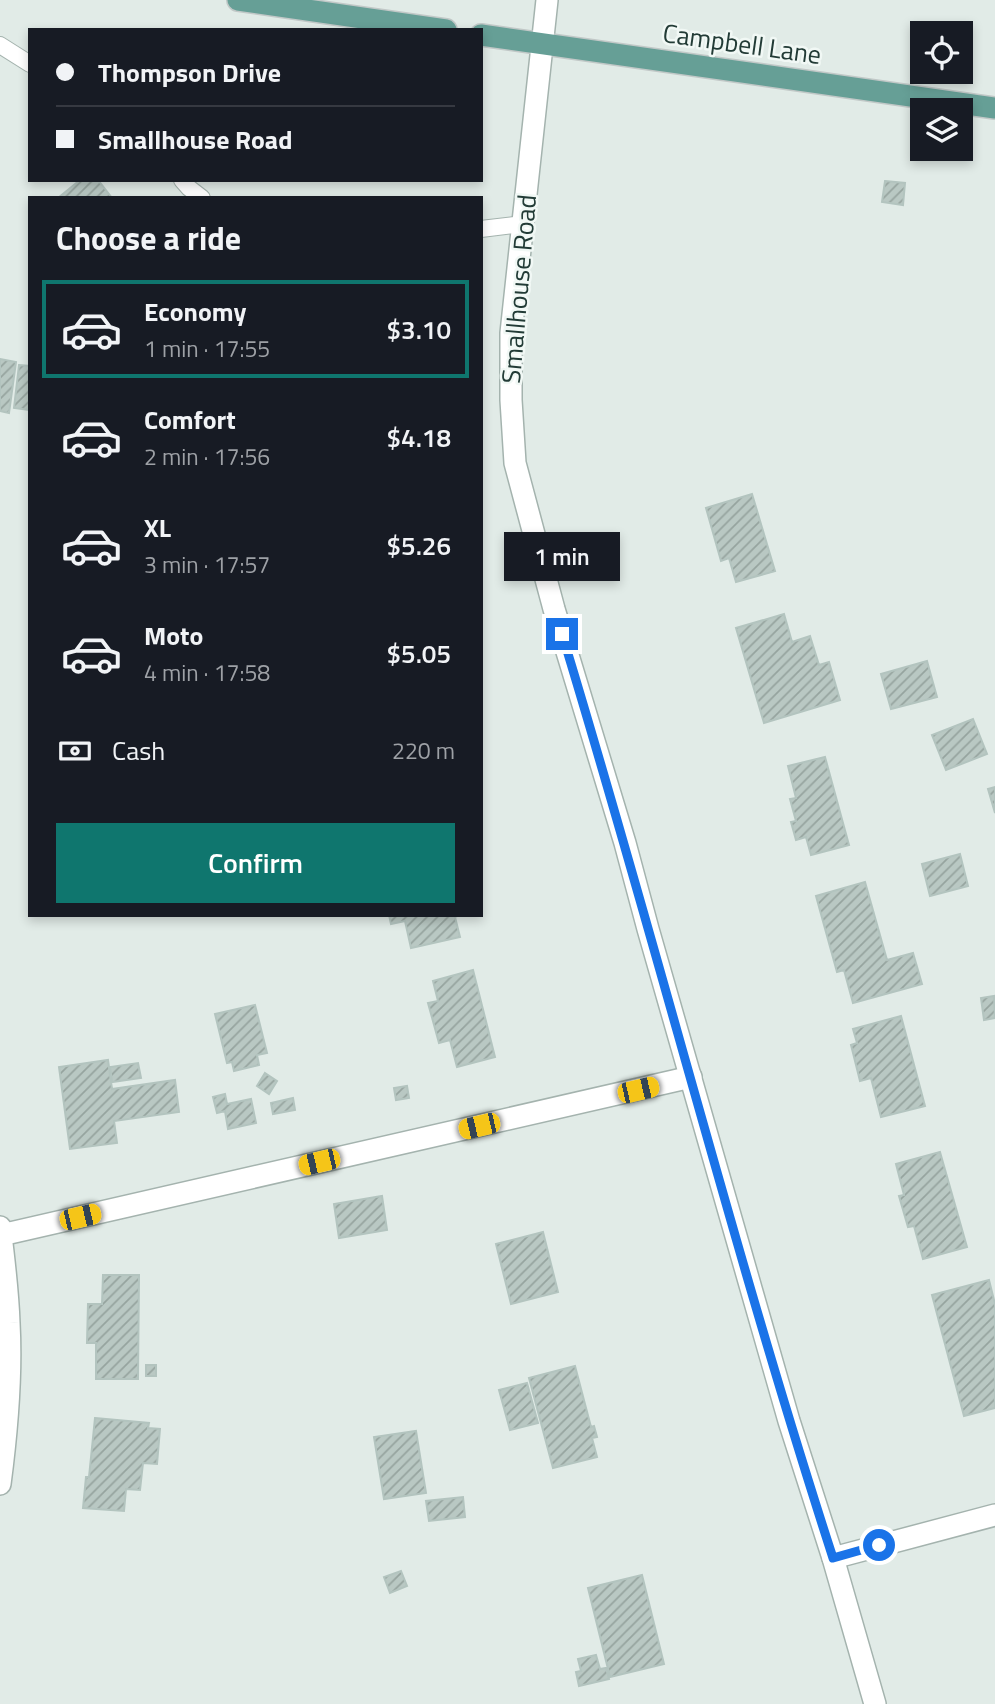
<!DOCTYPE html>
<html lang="en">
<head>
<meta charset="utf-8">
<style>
  body { margin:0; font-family:"Titillium Web",sans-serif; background:#242831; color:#f1f3f6; height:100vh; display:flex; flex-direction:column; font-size:26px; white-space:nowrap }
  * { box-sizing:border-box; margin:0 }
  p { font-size:23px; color:#9ea1a6 }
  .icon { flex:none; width:38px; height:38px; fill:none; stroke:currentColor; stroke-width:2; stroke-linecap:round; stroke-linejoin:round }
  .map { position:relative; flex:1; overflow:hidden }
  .drawer { position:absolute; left:28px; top:196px; width:455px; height:721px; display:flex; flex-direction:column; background:#171b24; border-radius:0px; box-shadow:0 4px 10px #0003 }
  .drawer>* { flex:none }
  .top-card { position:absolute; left:28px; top:28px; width:455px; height:154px; border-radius:0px; box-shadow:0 4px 10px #0003; display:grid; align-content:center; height:154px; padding:0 28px; background:#171b24 }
  .fabs { position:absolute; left:910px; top:21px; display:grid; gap:14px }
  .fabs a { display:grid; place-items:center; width:63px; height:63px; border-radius:0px; background:#171b24; box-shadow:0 4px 10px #0003; font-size:35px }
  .end { position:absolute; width:32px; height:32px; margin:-16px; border:9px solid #1a73e8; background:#fff; box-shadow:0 0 0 4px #fff }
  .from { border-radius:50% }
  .bubble { position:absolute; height:49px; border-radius:0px; background:#171b24; box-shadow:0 4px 10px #0003; font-size:23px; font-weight:600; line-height:49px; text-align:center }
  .car { position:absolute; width:21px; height:42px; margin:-21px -10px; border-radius:9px; box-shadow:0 0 5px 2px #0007; background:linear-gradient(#f5c518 24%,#345 0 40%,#f5c518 0 76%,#345 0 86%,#f5c518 0) }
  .top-card b { display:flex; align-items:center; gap:24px; height:66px; font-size:26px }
  .top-card b+b { border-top:2px solid #363941 }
  .top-card i { width:18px; height:18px; background:#f1f3f6 }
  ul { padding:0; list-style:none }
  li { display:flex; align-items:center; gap:21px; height:98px; margin:0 14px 10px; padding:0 14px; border:4px solid transparent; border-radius:0px }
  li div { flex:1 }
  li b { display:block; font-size:26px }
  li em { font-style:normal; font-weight:600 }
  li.selected { border-color:#0f766e }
  li>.icon { width:63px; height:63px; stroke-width:1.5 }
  h2 { padding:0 28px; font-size:32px; line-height:84px }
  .pay { display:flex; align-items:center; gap:18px; height:77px; padding:0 28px; font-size:26px }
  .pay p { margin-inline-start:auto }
  .cta { display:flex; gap:14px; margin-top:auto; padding:14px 28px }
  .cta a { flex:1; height:80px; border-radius:0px; background:#0f766e; color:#fff; font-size:28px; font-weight:600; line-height:80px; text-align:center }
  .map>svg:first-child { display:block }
</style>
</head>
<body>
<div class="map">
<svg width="995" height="1704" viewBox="0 0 995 1704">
  <defs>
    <pattern id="building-hatch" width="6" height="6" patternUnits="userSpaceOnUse" patternTransform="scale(1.75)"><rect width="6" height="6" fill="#b9c8c3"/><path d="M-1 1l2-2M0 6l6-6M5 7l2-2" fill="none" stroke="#96a49f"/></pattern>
  </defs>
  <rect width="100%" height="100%" fill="#e1ebe7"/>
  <path fill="url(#building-hatch)" stroke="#b3c4bf" stroke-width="2" d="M80,180H98L112,198H58Z
    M885,181L905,183L903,205L882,202Z
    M0,359L16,362L9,413L0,411Z
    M19,365L30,366V410L14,408Z
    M752,494L775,571L736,582L729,558L721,561L706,508Z
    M784,614L792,642L810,636L819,665L829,662L840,700L764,723L736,628Z
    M927,661L937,697L891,709L881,674Z
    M973,719L987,754L946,770L932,735Z
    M825,757L849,845L811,855L806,837L796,840L791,822L796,821L790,799L796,798L788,766Z
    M995,787V813L988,789Z
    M960,854L968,886L930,896L922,864Z
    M865,882L887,960L913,953L922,984L853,1003L844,970L837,972L816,896Z
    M389,915H459L455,917L460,937L411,948L405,921L391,924Z
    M473,970L495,1057L457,1067L450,1040L439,1043L428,1003L438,1001L433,981Z
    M994,996L995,1018L984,1020L981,998Z
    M255,1005L267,1053L257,1055L259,1065L234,1071L232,1062L227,1063L215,1014Z
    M901,1016L925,1106L881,1117L871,1078L860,1081L851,1045L857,1043L853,1029Z
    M108,1060L112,1089L175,1080L179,1112L114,1121L117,1143L70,1149L59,1067Z
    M138,1063L141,1078L112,1082L110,1067Z
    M265,1073L277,1081L269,1094L257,1086Z
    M407,1086L409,1098L396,1100L394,1088Z
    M225,1094L227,1104L251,1099L256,1123L228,1129L225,1111L217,1113L213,1097Z
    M293,1098L295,1110L273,1114L271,1103Z
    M940,1152L967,1247L923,1259L914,1226L908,1227L899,1196L904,1195L896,1164Z
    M382,1196L387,1230L339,1238L334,1204Z
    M543,1232L558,1292L511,1304L496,1244Z
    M103,1275H139L138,1379H96V1343H87L88,1304H102Z
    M989,1280L995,1304V1408L964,1416L932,1295Z
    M146,1365H156V1376H146Z
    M575,1366L591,1427L594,1426L597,1437L592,1438L597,1457L553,1468L529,1378Z
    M527,1383L538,1423L510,1430L499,1390Z
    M95,1418L149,1423L148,1428L160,1429L157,1464L143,1463L140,1490L126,1489L124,1511L83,1508L86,1477H89Z
    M416,1431L426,1493L384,1499L374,1437Z
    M463,1497L465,1517L429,1521L426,1501Z
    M401,1571L407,1586L390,1593L384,1577Z
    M642,1575L664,1664L610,1677L588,1588Z
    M596,1655L600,1669L606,1668L609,1679L579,1686L576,1672L581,1671L578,1659Z"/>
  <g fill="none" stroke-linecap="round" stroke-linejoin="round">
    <g stroke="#a4b3ae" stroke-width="18">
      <path id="service" d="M0,45L30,64
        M182,180L189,188L202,198
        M481,229L523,224"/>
    </g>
    <g stroke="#a4b3ae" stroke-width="24">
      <path id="minor" d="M0,1227C4,1259 8,1291 9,1323C12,1377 7,1431 0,1484
        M1,1235L691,1077
        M833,1558L995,1515"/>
    </g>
    <g stroke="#a4b3ae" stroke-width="24">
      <path id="tertiary" d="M547,0L511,333V400L515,463L554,609L625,843L648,929L789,1421L833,1558L875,1704"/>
    </g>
    <g stroke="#c1c8c7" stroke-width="24">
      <path id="primary" d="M238,0L446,30
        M481,35L995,108"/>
    </g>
    <use href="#service" stroke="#fff" stroke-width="16"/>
    <use href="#minor" stroke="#fff" stroke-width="21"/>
    <use href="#tertiary" stroke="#fff" stroke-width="21"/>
    <use href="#primary" stroke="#669f96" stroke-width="21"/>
  </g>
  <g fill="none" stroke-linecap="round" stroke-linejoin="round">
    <path stroke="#1a73e8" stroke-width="9" d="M562,634C656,941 734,1253 833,1558L879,1545"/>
  </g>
  <g text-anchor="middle" stroke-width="5" stroke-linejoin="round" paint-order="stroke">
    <g font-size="26" fill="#223b36" stroke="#f1f8f5">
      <text transform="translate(742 44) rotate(8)" y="9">Campbell Lane</text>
      <text transform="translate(519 289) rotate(-85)" y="9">Smallhouse Road</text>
    </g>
  </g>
</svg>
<div class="fabs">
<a><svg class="icon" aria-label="locate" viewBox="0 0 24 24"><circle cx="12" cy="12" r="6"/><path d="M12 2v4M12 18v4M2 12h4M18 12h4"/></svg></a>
<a><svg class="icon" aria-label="layers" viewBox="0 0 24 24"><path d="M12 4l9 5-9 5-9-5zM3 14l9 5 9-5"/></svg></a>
</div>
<i class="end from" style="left:879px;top:1545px"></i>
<i class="end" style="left:562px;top:634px"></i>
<div class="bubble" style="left:504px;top:532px;width:116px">1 min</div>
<i class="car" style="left:638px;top:1090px;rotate:77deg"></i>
<i class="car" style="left:479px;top:1126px;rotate:257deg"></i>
<i class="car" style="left:319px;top:1162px;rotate:257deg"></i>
<i class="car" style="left:80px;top:1217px;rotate:77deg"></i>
<div class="top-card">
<b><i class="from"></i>Thompson Drive</b>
<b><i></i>Smallhouse Road</b>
</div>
<section class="drawer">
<h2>Choose a ride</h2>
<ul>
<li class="selected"><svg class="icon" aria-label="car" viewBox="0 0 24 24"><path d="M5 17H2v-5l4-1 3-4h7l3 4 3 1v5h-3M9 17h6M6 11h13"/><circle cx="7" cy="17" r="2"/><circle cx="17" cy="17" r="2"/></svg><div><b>Economy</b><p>1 min · 17:55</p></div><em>$3.10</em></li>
<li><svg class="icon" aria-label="car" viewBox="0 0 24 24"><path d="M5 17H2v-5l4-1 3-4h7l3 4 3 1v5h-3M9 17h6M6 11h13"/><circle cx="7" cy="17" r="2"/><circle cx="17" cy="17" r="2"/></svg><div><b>Comfort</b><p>2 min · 17:56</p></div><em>$4.18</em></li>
<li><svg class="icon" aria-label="car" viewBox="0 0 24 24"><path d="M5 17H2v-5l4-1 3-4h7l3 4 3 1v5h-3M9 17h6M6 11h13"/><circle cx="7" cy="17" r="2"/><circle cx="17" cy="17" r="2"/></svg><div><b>XL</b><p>3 min · 17:57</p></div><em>$5.26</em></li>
<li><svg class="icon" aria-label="car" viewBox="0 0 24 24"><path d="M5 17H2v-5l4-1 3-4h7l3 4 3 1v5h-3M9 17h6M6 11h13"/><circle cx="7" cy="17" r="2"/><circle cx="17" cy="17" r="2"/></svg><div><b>Moto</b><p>4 min · 17:58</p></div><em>$5.05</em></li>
</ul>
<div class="pay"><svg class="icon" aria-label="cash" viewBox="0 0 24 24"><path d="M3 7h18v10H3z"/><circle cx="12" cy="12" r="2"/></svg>Cash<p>220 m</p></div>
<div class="cta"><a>Confirm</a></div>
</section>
</div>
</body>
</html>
